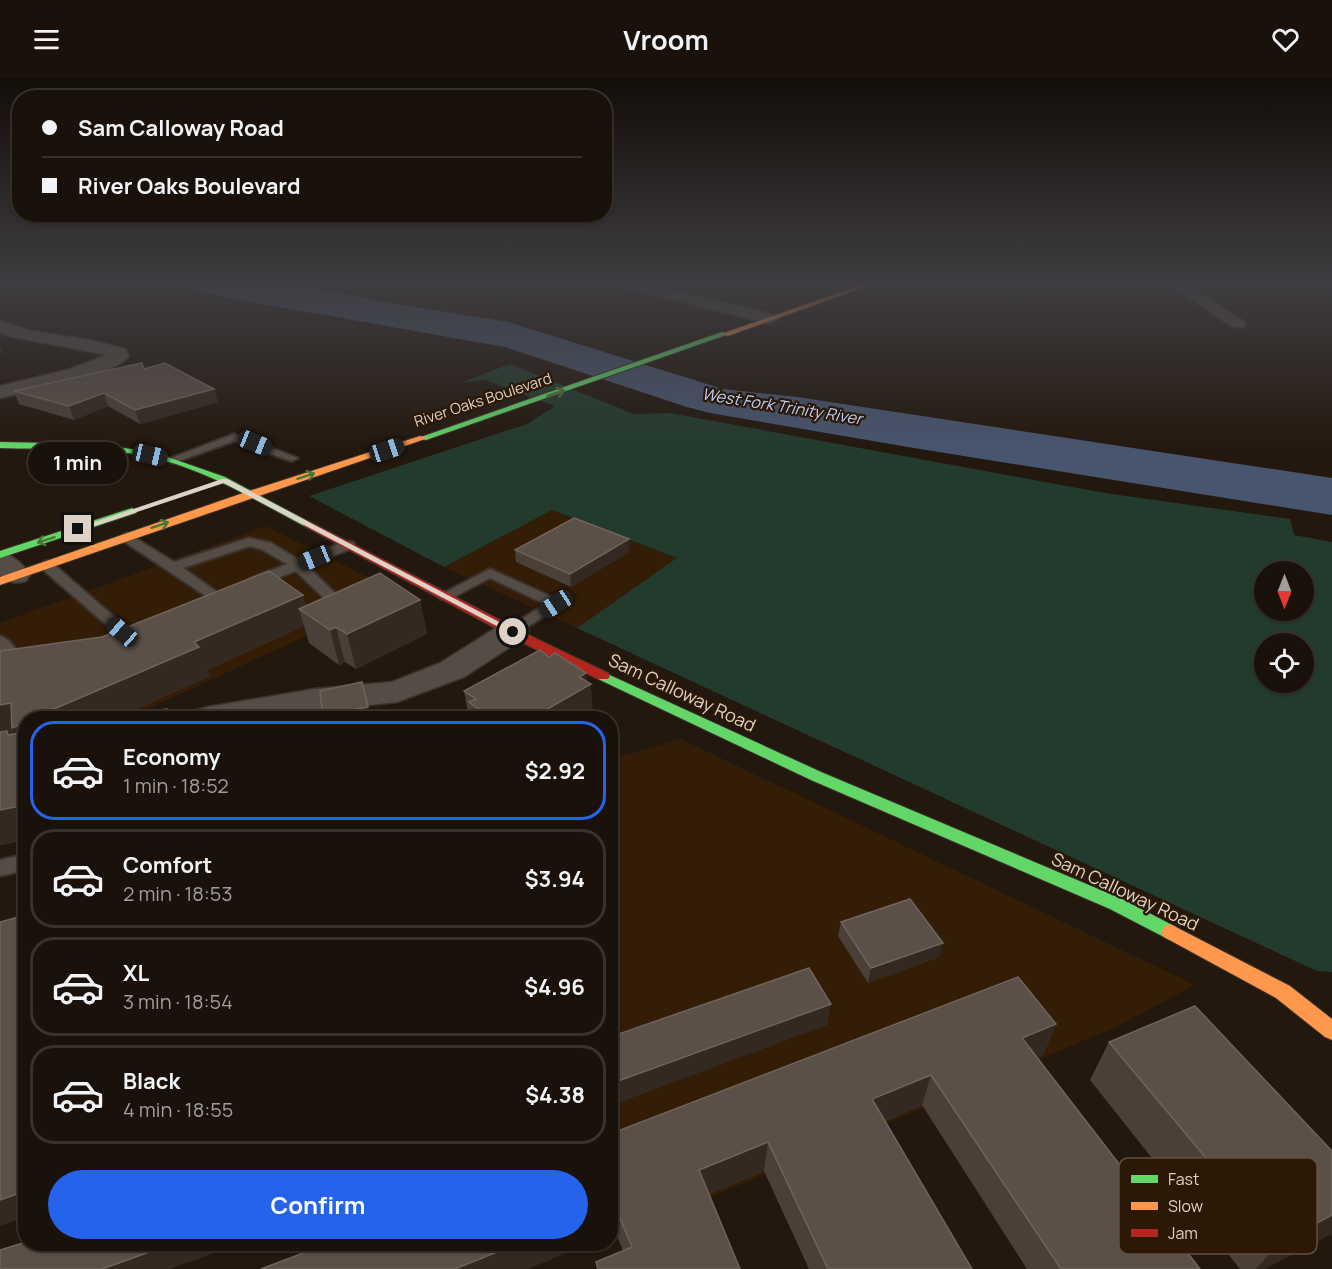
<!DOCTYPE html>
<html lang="en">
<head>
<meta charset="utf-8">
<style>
  body { margin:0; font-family:Manrope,sans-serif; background:#231b13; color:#f1f3f6; height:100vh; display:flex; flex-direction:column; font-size:22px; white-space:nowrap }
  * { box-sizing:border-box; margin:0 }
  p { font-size:20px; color:#9f9e9c }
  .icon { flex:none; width:33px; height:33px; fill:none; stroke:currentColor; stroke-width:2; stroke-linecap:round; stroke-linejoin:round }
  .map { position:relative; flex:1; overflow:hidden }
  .sheet { position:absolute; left:18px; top:633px; width:600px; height:540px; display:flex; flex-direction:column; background:#1a120a; border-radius:24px; box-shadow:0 2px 4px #0004,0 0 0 2px #38322b }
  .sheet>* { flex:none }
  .top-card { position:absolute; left:12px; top:12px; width:600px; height:132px; border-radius:24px; box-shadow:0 2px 4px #0004,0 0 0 2px #38322b; display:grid; align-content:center; height:132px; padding:0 30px; background:#1a120a }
  .needle { width:39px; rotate:180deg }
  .tools { position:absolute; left:1254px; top:483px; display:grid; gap:12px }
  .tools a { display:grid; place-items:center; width:60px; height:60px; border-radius:50%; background:#1a120a; box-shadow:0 2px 4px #0004,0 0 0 2px #38322b; font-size:30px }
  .end { position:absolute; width:27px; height:27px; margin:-14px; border:8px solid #ded1c6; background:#111; box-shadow:0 0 0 3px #111 }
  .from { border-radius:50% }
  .bubble { position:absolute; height:42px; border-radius:21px; background:#1a120a; box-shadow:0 2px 4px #0004,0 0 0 2px #38322b; font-size:20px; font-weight:700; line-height:42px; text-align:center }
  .car { position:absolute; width:18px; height:36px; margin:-18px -9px; border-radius:8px; box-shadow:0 0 4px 2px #0007; background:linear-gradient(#222 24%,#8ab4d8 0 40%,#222 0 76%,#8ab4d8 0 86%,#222 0) }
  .top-card b { display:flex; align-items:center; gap:21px; height:57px; font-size:22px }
  .top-card b+b { border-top:2px solid #38322b }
  .top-card i { width:15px; height:15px; background:#f1f3f6 }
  ul { padding:10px 0 0; list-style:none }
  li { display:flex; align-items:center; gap:18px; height:99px; margin:0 12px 9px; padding:0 18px; border:3px solid #38322b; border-radius:24px }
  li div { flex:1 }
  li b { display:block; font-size:22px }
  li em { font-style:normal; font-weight:700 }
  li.selected { border-color:#2563eb }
  li>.icon { width:54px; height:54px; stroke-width:1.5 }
  .cta { display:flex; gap:12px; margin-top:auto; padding:12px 30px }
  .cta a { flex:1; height:69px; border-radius:36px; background:#2563eb; color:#fff; font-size:24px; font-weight:700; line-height:69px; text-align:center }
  header { display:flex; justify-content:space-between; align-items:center; height:78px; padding:0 30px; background:#1a120a; font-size:27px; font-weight:700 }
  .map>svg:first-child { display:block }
</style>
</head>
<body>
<header><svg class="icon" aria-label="menu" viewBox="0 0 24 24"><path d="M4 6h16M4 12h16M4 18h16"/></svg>Vroom<svg class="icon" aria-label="heart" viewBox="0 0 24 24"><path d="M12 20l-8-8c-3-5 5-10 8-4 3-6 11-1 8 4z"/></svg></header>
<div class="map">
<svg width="1332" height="1191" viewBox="0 0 1332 1191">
  <rect width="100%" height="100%" fill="#23180e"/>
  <path fill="#331d06" d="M552,432L678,480L577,550L444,489Z
    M266,448L400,515L128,640H26L0,662V545Z
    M681,661L1195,907L1116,949L611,1161V681Z"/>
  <path fill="#233b2d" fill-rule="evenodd" d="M510,286L634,336L670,335L1105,415L1290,441L1294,457L1332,464V894L1317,893L577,550L677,480L552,432L444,489L309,418L527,346L555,328L485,302L460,305ZM1264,494H1304V532H1264ZM1264,566H1304V604H1264Z"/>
  <path fill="#48556e" d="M168,205H293L380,223L508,244L723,311L797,319L1332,400V437L914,370L710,335L687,329L505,269L229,220Z"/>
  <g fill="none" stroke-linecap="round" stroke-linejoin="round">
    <g stroke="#3a322c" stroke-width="4">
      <path id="lane" d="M234,356L298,380L292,383L288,382L234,363L176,384L172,385L166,382Z
        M127,455L174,484L249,460L271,465L299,482L343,464H353L355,467L353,470L307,488L339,519L353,523L355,526L348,530L329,525L296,493L259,507H249L247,504L249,501L287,486L261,471L250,468L183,490L224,519L217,523L212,522L122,462L120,459Z
        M46,483L51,484L127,550L130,553L127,556H117L41,490L39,487Z
        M490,491L561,523L563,526L513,558L508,556L505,553L508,550L545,526L490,500L450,521H440L438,518Z
        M0,558C8,560 13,567 18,574L16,577H4L0,573Z
        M26,776V792L0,798V782Z"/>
    </g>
    <g stroke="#3a322c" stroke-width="3">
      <path id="street" d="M618,205H643L776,237L778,241L770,246L620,208Z
        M1168,205H1185L1246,245L1244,249H1232Z
        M0,243L31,253L90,262L126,271L129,278C115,298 26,314 0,320V308L70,291L107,277L8,258L0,254Z
        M0,474C13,477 23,486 30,497L26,503C15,506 8,505 0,497Z
        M513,544L524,546L529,553L524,560L464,599L397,624L314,633L269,640H190L196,632L208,629L314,611L392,604L440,585L502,546Z"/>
    </g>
    <g stroke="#3a322c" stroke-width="2">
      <path id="fast" d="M722,254L729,256L426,362L418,360Z
        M0,364L98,366L156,375L225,399L313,446L308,449L304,448C255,422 205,391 150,379C101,368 50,372 0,370Z
        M132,430L137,433L136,435L0,480V473Z
        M603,594L821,694L1122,821L1176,849L1179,854L1176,859L1170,862L1164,859L1110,831L811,702L598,601L596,598Z"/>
    </g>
    <g stroke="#3a322c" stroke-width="2">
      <path id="slow" d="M867,205H876L728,258L721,256Z
        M420,358L428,360L0,507V499L246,414Z
        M1170,846L1290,908L1332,941V962L1325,959L1276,920L1164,859L1161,854L1164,849Z"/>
    </g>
    <g stroke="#3a322c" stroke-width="2">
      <path id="jam" d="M308,443L539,562L608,595L610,598L608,601H598L529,568L304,448L303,446Z"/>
    </g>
    <use href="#lane" fill="#554d45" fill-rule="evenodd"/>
    <use href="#street" fill="#554d45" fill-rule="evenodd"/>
    <use href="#fast" fill="#63d668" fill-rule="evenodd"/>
    <use href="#slow" fill="#ff974d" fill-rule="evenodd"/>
    <use href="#jam" fill="#b3261e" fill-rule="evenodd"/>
  </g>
  <path fill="#4a4038" d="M678,205H712L703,207L695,205L687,207Z
    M144,291L218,324L140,346L108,328L74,342L19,326L14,313Z
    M515,472L629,474L571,509L516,484Z
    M303,517L306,528L420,522L427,556L356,591L345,584L339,587L309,565L304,548L207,592L210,598L121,638L167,631L171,640H26V762L0,767V573L102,559Z
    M464,613L593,640H469Z
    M841,844L943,865L939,879L868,905L838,858Z
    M1056,946L1043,977L1037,979L1200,1191H1027L922,1027L885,1043L972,1191H809L764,1093L709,1116L740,1191H597L596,1184L623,1173L616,1155L610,1157V1056Z
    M1109,964L1332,1073L1265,1191H1240L1090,1002Z"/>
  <path fill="#342921" d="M703,205H712L703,207Z
    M0,267L3,275L0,276Z
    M214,311L218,324L140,346L135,332Z
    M104,315L108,328L74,342L69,328Z
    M629,461V474L571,509L570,496Z
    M303,517L309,537L299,531L304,548L207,592L210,598L116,640H33L194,564Z
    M420,522L427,556L356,591L347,556Z
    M336,549L345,584L339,587L330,552Z
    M586,595L587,608L591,606L593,640H532L579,599Z
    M11,625L26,644V675L0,659V627Z
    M368,629L371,640H324L323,638Z
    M167,631L171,640H165Z
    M26,727V762L0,767V732Z
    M943,865L939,879L868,905L871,890Z
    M831,926L827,947L610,1028V1006Z
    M1056,946L1043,977L1010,990L1022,960Z
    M931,997L922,1027L865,1051L872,1021Z
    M768,1064L764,1093L697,1121L699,1092Z
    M26,1113V1139L0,1148V1122Z
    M614,1126L616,1155L610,1157V1128Z
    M1332,1137V1156L1265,1191H1256L1278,1166Z
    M172,1166H239L170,1191H102Z
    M517,1166H589L528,1191H455Z"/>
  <path fill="#5a5047" stroke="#6f645b" stroke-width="1.5" d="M142,285L144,291L165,285L214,311L135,332L104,315L69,328L14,313Z
    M574,440L629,461L570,496L515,472Z
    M269,493L303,517L194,564L199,569L33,640H26V644L12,650L11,625L0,627V573L102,559Z
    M380,495L420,522L347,556L336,549L330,552L299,531Z
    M540,572L549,579L555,575L586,595L579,599L591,606L532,640H491L469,624L476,621L464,613Z
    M362,604L368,629L323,638L320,613Z
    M167,631L165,640H107Z
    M7,653L8,657L26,654V727L0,732V654Z
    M910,821L943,865L871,890L841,844Z
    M26,837V1113L0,1122V844Z
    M809,890L831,926L610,1006V959Z
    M1018,899L1056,946L1022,960L1200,1191H1061L931,997L872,1021L972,1191H828L768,1064L699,1092L740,1191H598L596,1184L632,1169L614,1126L610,1128V1056Z
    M1195,928L1332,1073V1137L1278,1166L1109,964Z
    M26,1164V1166H172L102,1191H0V1172Z
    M327,1166H517L455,1191H261Z"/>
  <defs><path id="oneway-shaft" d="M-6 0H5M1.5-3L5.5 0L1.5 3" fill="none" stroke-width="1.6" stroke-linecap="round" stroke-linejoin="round" transform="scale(1.5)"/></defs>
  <g stroke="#477737">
    <use href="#oneway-shaft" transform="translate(556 315) rotate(-19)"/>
    <use href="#oneway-shaft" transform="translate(306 398) rotate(-18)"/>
    <use href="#oneway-shaft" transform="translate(160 447) rotate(-19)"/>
    <use href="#oneway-shaft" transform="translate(46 462) rotate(162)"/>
  </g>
  <linearGradient id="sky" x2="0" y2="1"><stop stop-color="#130d08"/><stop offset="0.55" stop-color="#3f3d41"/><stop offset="1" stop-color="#3f3d41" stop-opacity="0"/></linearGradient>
  <rect width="1332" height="372" fill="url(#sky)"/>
  <path fill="#ded1c6" d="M222,401H227L518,554L510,555L224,405L80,453L74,451Z"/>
  <g text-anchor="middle" stroke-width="4.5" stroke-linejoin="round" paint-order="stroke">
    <g font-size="15" fill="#ded1c6" stroke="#2b1806">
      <text transform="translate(483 322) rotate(-18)" y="5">River Oaks Boulevard</text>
    </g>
    <g font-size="16" font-style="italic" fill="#bbd1fb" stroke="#2b1806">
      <text transform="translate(782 328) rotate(9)" y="6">West Fork Trinity River</text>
    </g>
    <g font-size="18" fill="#ded1c6" stroke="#2b1806">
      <text transform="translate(682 615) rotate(25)" y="6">Sam Calloway Road</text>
      <text transform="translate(1125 814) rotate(25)" y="6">Sam Calloway Road</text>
    </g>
  </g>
  <rect x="1119" y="1080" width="198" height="96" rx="9" fill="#2b1806" stroke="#615040" stroke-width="1.5"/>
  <rect x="1131" y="1097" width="27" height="8" fill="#63d668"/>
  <rect x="1131" y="1124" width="27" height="8" fill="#ff974d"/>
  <rect x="1131" y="1151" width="27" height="8" fill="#b3261e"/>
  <g font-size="16" fill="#ded1c6">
    <text x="1168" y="1107">Fast</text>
    <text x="1168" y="1134">Slow</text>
    <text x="1168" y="1161">Jam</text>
  </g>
</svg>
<div class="tools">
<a><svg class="needle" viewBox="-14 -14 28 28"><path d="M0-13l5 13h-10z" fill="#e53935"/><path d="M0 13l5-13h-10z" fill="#9f9e9c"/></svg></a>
<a><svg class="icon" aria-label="locate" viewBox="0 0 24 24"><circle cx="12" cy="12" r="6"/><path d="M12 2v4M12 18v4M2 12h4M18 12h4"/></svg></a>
</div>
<i class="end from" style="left:513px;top:554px"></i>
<i class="end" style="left:78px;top:451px"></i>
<div class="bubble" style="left:28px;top:364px;width:99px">1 min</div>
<i class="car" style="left:255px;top:365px;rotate:112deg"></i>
<i class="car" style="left:387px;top:372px;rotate:72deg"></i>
<i class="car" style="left:150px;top:377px;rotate:103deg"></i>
<i class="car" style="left:315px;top:480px;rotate:248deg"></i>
<i class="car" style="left:556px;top:526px;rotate:237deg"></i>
<i class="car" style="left:122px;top:554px;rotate:311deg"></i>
<div class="top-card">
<b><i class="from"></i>Sam Calloway Road</b>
<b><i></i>River Oaks Boulevard</b>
</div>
<section class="sheet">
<ul>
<li class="selected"><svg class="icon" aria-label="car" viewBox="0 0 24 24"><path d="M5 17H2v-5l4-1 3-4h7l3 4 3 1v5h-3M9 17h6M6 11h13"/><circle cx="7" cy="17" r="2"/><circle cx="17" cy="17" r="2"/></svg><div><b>Economy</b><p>1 min · 18:52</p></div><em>$2.92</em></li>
<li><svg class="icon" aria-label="car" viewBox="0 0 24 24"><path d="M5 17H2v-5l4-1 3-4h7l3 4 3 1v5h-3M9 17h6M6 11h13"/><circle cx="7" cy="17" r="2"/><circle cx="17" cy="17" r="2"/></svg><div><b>Comfort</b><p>2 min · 18:53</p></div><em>$3.94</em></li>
<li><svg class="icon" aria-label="car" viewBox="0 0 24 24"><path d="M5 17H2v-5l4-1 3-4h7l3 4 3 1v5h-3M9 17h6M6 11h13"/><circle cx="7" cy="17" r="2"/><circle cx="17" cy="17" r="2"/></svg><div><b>XL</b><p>3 min · 18:54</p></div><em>$4.96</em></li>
<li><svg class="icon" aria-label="car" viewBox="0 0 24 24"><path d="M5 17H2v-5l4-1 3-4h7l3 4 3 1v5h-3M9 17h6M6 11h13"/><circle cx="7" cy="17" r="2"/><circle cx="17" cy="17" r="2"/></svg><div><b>Black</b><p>4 min · 18:55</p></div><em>$4.38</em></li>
</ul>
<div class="cta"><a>Confirm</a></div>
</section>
</div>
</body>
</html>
